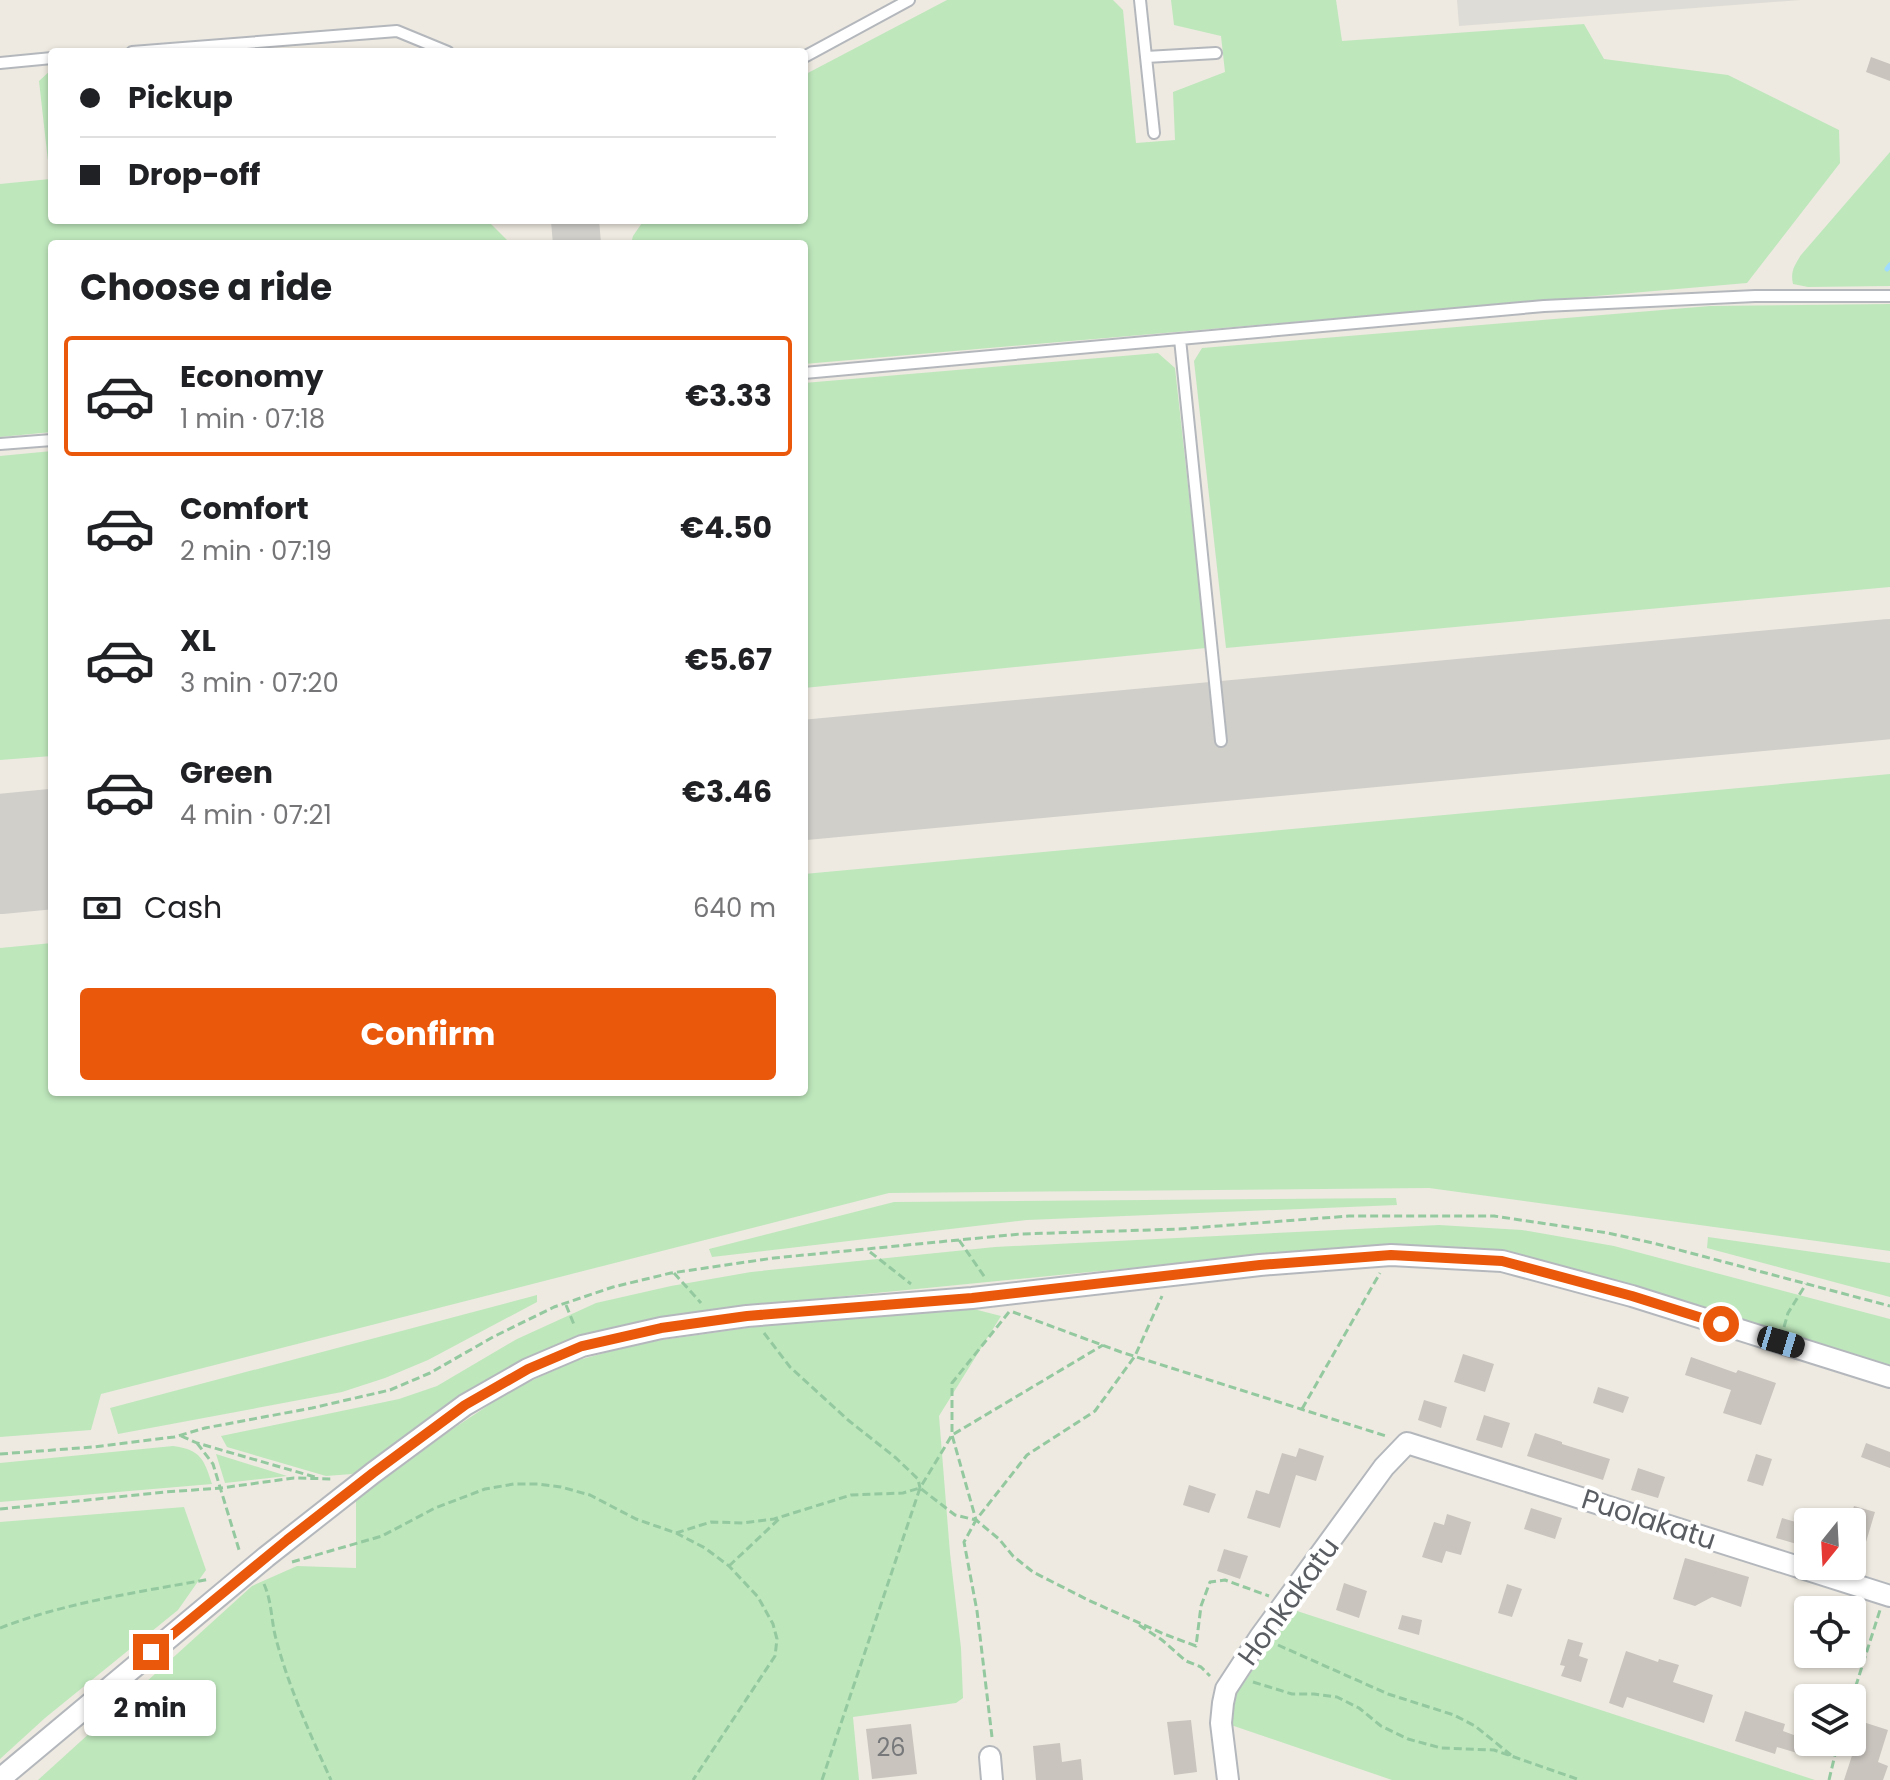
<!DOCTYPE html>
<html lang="en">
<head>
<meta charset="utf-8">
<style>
  body { margin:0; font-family:Poppins,sans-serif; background:#f6f6f6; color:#202124; height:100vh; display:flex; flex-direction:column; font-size:30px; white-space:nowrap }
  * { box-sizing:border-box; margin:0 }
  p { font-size:26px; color:#757577 }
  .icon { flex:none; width:44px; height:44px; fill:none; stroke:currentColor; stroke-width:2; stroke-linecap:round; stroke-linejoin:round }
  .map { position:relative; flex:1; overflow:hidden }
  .side { position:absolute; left:48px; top:240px; width:760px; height:856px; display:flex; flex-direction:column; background:#fff; border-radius:8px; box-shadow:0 2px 6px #0004 }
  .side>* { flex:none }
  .top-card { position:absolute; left:48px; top:48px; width:760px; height:176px; border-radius:8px; box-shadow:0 2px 6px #0004; display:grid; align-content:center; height:176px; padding:0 32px; background:#fff }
  .needle { width:52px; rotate:198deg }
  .fabs { position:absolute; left:1794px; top:1508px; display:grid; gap:16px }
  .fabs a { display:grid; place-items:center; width:72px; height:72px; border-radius:8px; background:#fff; box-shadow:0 2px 6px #0004; font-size:40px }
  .end { position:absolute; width:36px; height:36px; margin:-18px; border:10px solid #ea580c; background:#fff; box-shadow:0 0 0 4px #fff }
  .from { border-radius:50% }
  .bubble { position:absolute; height:56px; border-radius:8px; background:#fff; box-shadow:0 2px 6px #0004; font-size:26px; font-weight:700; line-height:56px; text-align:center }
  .car { position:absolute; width:24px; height:48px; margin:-24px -12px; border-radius:10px; box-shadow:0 0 6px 2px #0007; background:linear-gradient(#222 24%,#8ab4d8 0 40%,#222 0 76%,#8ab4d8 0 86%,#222 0) }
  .top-card b { display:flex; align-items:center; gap:28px; height:76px; font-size:30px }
  .top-card b+b { border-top:2px solid #e0e0e0 }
  .top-card i { width:20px; height:20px; background:#202124 }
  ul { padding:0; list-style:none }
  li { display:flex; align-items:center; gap:24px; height:120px; margin:0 16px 12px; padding:0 16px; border:4px solid transparent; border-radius:8px }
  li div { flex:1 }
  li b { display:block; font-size:30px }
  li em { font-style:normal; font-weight:700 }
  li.on { border-color:#ea580c }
  li>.icon { width:72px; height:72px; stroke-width:1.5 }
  h2 { padding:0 32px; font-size:36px; line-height:96px }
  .pay { display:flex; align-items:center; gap:20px; height:88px; padding:0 32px; font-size:30px }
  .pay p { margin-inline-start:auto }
  .action { display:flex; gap:16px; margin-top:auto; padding:16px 32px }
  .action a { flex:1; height:92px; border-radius:8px; background:#ea580c; color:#fff; font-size:32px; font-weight:700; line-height:92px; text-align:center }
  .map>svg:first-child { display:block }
</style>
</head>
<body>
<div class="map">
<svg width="1890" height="1780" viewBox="0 0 1890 1780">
  <rect width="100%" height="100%" fill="#eeeae1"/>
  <path fill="#dedcd6" d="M1457,0H1801L1459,26Z"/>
  <path fill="#bee7bc" d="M947,0H1113L1123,10L1136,143L1175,140L1173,92L1225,72L1221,36L1174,25L1171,0H1336L1342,41L1584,24L1604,59L1728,75L1839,130L1840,163L1747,283L804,364V244H631L633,236L644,220H804V75Z
    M52,69V220H487L511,244H52V432L0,437V184L50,179L39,81Z
    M1890,152V286L1808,287L1793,284C1790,271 1795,265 1801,255Z
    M1890,304V587L1226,648L1194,361L1202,348L1710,306Z
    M1158,353L1175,368L1206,648L804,688V383Z
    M52,451V756L0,760V456Z
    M1890,774V1251L1429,1188L889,1193L101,1394L91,1430L0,1437V948L52,943V1092H804V874Z
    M1396,1198L1397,1205L1027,1220L712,1257L709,1249L894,1202Z
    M1439,1225L1522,1230L1614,1246L1890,1319V1369L1500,1250L1466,1247L1365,1245L724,1308L593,1333L528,1358L443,1407L366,1468L352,1474L326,1476L227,1447L221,1436L399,1399L437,1386L517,1339L596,1303L671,1286L751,1272L995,1247Z
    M1708,1237L1890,1263V1297L1707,1248Z
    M537,1295V1302L428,1360L385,1378L342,1392L118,1434L110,1408Z
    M958,1305L1001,1316L939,1416L950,1553L961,1648L963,1698L956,1703L853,1717L859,1780H38L252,1586L297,1566L356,1568V1500L451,1430L513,1389L575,1361L641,1343L788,1322Z
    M173,1446C201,1450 204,1459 212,1484L0,1502V1463Z
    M216,1454L287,1476L225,1483Z
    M184,1507L206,1570L178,1610L45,1718L0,1759V1522Z
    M1294,1610L1815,1780H1392L1231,1725L1234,1697Z"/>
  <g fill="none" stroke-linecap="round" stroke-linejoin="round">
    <path stroke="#a0dcff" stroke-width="5" d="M1887,269L1890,265"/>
    <path stroke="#d0cfca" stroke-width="48" d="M575,220L577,244"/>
    <path stroke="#d0cfca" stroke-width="120" d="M804,780L1890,679
      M0,854L52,849"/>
  </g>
  <path fill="#c9c4be" d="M1871,57L1890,64V81L1866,72Z
    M1463,1354L1494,1364L1485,1392L1454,1382Z
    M1691,1357L1736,1373L1738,1370L1776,1383L1761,1425L1723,1413L1731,1390L1685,1375Z
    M1598,1387L1629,1397L1623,1413L1593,1403Z
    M1424,1400L1447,1407L1441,1428L1418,1420Z
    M1484,1415L1510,1423L1502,1448L1476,1440Z
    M1535,1433L1562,1442V1444L1610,1459L1603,1480L1527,1456Z
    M1866,1443L1890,1452V1468L1861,1457Z
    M1299,1448L1324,1456L1316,1481L1296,1475L1280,1528L1247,1518L1256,1490L1269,1494L1282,1453L1296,1457Z
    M1756,1454L1772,1459L1763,1486L1747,1481Z
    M1638,1468L1665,1477L1658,1498L1631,1490Z
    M1189,1485L1216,1494L1209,1513L1183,1505Z
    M1854,1506L1875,1512L1857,1572L1852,1570V1522H1849Z
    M1531,1508L1562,1518L1555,1539L1524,1529Z
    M1447,1514L1471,1522L1461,1555L1446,1551L1442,1563L1422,1557L1434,1522L1444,1525Z
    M1782,1518L1806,1525L1800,1545L1776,1538Z
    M1224,1549L1248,1556L1240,1579L1217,1571Z
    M1685,1558L1749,1577L1741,1607L1712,1597L1695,1606L1673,1599Z
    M1344,1583L1367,1591L1359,1618L1336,1610Z
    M1507,1584L1522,1589L1512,1617L1498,1613Z
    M1402,1615L1422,1620L1419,1635L1398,1629Z
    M1568,1639L1583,1643L1579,1656L1588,1659L1581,1682L1561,1676L1565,1666L1560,1665Z
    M1626,1651L1658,1662L1659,1659L1679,1665L1673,1682L1713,1695L1704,1723L1627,1697L1623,1708L1609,1703Z
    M1745,1711L1785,1724L1783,1731L1802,1738L1797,1753L1777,1747L1775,1754L1735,1741Z
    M1191,1720L1197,1772L1174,1775L1167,1722Z
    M1863,1722L1888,1730L1878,1762L1888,1766L1883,1780H1844Z
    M911,1724L917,1774L872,1779L866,1729Z
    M1060,1743L1062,1762L1081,1759L1083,1780H1036L1033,1746Z"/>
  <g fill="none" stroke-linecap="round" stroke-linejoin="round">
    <g stroke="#b4b8bd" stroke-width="14">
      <path id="service" d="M1140,0L1154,133
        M132,52L397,31L448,52
        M804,57L909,0
        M1146,57L1216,53
        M0,63L52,58
        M1180,339L1221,741
        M804,373L1544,306L1755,296H1890
        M0,444L52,440"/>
    </g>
    <g stroke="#b4b8bd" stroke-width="24">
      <path id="minor" d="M990,1757L992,1780
        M0,1779L266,1557L373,1473L465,1405L528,1369L582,1346L661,1328L747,1316L972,1298L1260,1265L1391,1255L1502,1261L1632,1296L1890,1377
        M1228,1780L1221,1723L1223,1703L1226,1689L1260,1637L1384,1467L1407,1443L1890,1596"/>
    </g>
    <path stroke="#94c9a0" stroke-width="3" stroke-dasharray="8 4" stroke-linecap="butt" d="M959,1240L986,1279
      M870,1252L911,1284
      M674,1273L701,1303
      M566,1305L575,1327
      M1009,1312L952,1383V1435L976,1520L999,1539L1013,1556L1033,1572L1088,1600L1164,1634L1196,1646L1201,1606L1210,1582L1225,1580L1269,1596
      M1013,1312L1121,1352L1386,1436
      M1784,1327L1788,1313L1806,1284
      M764,1333L790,1367L848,1420L896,1458L918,1479L920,1488
      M1302,1409L1380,1273
      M181,1436L197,1443L315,1477
      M197,1443L213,1464L240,1553
      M0,1454L93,1447L174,1437L205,1428L312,1408L390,1390L430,1373L493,1337L554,1307L613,1287L671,1273L774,1258L1020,1234L1179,1229L1349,1216H1494L1608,1233L1653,1243L1890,1306
      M0,1509L165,1492L221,1488L294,1478L334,1479
      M676,1533L711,1522L743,1523L774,1519L851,1495L903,1493L920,1488L955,1515L976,1520
      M292,1562L382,1536L435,1508L485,1489L514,1484H538L561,1487L590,1495L636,1519L676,1533L705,1548L729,1566L758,1597L773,1624L777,1639L775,1656L693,1780
      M729,1566L781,1517
      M264,1584C272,1602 271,1620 276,1639C289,1688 310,1734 331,1780
      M1139,1625L1162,1640L1186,1661L1201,1667L1210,1676
      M0,1628C67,1602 140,1592 210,1579
      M1278,1645L1388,1694L1454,1715L1475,1726L1511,1755
      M1253,1682L1292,1694H1314L1337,1697L1359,1708L1381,1726L1408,1739L1441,1748L1494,1750L1580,1780
      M1852,1698L1880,1610
      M992,1737L977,1611L964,1542L976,1520L1027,1455L1095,1411L1135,1356L1162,1296
      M822,1780L920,1488L952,1435L1103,1345
      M1829,1780L1838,1742"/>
    <use href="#service" stroke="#fff" stroke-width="10"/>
    <use href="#minor" stroke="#fff" stroke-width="20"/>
  </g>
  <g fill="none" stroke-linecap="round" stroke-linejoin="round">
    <path stroke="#ea580c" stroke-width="10" d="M151,1652L287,1540L373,1473L465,1405L528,1369L582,1346L661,1328L747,1316L972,1298L1260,1265L1391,1255L1502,1261L1632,1296L1721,1324"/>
  </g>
  <g text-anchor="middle" stroke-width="8" stroke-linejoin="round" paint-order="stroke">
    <g font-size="24" fill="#76787a">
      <text x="891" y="1756">26</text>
    </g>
    <g font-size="28" fill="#5a5e63" stroke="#fff">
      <text transform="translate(1649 1519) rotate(18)" y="10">Puolakatu</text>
      <text transform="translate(1288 1601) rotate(-54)" y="10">Honkakatu</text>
    </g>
  </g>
</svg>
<div class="fabs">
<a><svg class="needle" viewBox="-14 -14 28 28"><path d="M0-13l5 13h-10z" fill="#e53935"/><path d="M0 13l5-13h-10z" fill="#757577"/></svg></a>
<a><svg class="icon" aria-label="locate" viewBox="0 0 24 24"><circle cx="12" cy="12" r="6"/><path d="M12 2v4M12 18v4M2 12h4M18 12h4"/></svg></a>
<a><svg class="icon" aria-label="layers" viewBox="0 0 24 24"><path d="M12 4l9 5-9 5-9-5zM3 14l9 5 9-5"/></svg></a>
</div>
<i class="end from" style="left:1721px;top:1324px"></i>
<i class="end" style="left:151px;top:1652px"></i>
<div class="bubble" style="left:84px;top:1680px;width:132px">2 min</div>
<i class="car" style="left:1781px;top:1342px;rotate:107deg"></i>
<div class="top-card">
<b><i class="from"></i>Pickup</b>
<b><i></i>Drop-off</b>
</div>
<section class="side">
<h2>Choose a ride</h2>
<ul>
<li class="on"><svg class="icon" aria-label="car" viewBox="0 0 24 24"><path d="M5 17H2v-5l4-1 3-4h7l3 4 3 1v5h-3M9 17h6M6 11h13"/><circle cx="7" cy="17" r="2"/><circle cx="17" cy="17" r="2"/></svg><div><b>Economy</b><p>1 min · 07:18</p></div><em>€3.33</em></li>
<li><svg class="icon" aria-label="car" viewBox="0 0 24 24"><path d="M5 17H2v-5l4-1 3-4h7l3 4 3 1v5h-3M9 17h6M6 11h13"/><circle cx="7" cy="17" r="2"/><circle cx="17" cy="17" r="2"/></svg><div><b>Comfort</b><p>2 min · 07:19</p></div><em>€4.50</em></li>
<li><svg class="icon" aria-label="car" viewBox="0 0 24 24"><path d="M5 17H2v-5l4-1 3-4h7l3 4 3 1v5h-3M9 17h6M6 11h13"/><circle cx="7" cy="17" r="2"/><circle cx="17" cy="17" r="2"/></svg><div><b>XL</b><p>3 min · 07:20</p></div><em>€5.67</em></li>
<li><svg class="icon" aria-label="car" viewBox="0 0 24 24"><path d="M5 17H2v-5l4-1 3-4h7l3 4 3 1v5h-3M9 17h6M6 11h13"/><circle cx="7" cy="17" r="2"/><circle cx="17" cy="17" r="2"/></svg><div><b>Green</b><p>4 min · 07:21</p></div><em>€3.46</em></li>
</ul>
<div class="pay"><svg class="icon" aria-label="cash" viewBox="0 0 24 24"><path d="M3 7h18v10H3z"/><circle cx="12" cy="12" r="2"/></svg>Cash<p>640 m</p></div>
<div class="action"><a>Confirm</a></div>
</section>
</div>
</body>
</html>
